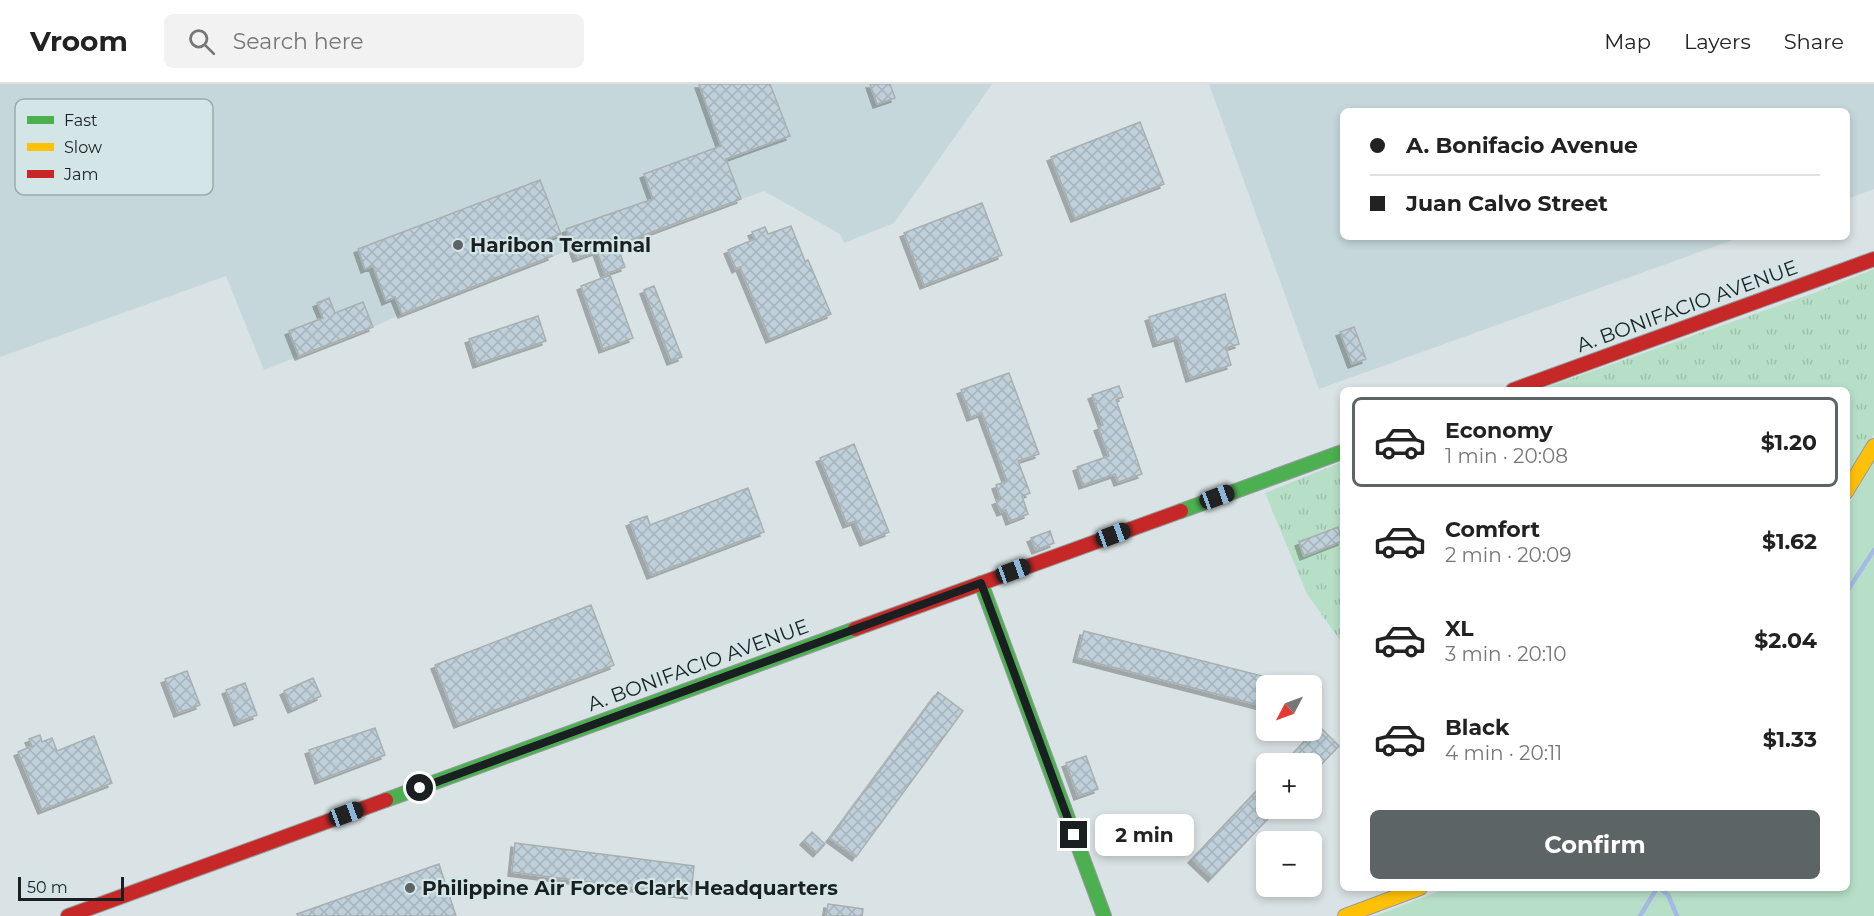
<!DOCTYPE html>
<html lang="en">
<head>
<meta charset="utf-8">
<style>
  body { margin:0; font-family:Montserrat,sans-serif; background:#f2f2f2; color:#222; height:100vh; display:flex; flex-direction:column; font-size:22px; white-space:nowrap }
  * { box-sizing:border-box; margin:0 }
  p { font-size:20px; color:#767676 }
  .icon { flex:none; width:33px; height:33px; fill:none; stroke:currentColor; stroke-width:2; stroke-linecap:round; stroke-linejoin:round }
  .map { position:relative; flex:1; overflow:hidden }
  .drawer { position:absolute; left:1340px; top:303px; width:510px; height:504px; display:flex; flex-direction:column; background:#fff; border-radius:9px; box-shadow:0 3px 9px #0003 }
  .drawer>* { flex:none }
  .hud { position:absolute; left:1340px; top:24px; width:510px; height:132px; border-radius:9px; box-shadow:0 3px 9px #0003; display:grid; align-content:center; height:132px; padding:0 30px; background:#fff }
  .needle { width:39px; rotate:229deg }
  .tools { position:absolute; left:1256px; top:591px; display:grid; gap:12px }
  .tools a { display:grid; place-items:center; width:66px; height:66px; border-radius:9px; background:#fff; box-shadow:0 3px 9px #0003; font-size:30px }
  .scale { position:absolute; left:18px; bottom:15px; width:106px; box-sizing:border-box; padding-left:6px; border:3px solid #1a2021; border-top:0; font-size:16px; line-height:21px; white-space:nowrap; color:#1a2021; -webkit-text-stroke:4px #d4e5e8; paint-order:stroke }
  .end { position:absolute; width:27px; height:27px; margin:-14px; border:8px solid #1a2021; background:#fff; box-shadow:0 0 0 3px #fff }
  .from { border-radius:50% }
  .bubble { position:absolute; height:42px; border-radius:9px; background:#fff; box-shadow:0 3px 9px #0003; font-size:20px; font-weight:700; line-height:42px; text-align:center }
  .car { position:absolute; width:18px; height:36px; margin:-18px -9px; border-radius:8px; box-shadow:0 0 4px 2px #0007; background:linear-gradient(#222 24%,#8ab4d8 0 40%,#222 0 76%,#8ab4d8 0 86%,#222 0) }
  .hud b { display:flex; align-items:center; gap:21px; height:57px; font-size:22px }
  .hud b+b { border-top:2px solid #e0e0e0 }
  .hud i { width:15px; height:15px; background:#222 }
  ul { padding:10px 0 0; list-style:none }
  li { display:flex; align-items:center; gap:18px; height:90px; margin:0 12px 9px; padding:0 18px; border:3px solid transparent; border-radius:9px }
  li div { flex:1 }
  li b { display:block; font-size:22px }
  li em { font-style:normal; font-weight:700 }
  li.current { border-color:#5d6465 }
  li>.icon { width:54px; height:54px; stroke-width:1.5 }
  .button { display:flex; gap:12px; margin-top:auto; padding:12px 30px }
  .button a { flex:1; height:69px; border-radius:9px; background:#5d6465; color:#fff; font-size:24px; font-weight:700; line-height:69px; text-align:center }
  header { display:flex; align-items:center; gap:36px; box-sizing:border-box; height:84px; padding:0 30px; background:#fff; border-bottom:2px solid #e0e0e0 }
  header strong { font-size:28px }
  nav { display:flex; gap:33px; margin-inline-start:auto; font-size:21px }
  .search { width:420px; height:54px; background:#f2f2f2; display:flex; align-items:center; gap:15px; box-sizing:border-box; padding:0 21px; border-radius:9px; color:#767676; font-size:22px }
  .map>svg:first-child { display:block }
</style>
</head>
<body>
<header>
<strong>Vroom</strong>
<div class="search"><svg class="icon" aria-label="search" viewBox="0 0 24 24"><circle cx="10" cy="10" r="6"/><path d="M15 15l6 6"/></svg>Search here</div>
<nav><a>Map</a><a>Layers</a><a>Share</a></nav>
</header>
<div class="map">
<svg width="1874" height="832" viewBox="0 0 1874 832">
  <defs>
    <pattern id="park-tufts" width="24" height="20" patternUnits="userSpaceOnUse" patternTransform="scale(1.5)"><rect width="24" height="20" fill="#b7dfc7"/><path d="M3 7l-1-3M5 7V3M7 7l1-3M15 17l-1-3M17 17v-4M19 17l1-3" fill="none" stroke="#9dbfab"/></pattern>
    <pattern id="building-cross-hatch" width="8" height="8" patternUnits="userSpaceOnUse" patternTransform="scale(1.5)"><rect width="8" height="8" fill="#bfd0da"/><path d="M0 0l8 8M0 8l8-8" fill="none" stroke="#a4b2bb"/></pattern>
    <filter id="shadow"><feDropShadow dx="-4" dy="4" stdDeviation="0" flood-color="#0004"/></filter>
  </defs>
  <rect width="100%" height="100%" fill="#d9e2e4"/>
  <path fill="#c5d7da" d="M0,0H992L894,139L844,159L840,150L764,107L617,160L625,183L605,190L597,167L577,174L573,165L402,230L373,243L264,286L226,192L0,273Z
    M1209,0H1874V105L1847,115L1846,27H1342V153H1741L1319,305Z"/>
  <path fill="#b7dfc7" d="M1874,378V832H1375L1448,804H1846L1847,423Z"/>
  <path fill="url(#park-tufts)" d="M1874,185V350L1847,398L1846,306H1539L1817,208Z
    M1342,378V559L1307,510L1265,409Z"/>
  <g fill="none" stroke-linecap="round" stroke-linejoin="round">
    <path stroke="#a4b9e5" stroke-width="4.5" d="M1846,509L1874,466
      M1660,804L1668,811L1677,832
      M1640,832L1657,804"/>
  </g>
  <path fill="url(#building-cross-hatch)" stroke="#a9afb1" stroke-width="1.5" filter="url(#shadow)" d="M699,0H770L790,52L726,75L741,115L617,161L625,183L605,190L597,167L577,174L566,145L653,115L644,90L721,62Z
    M870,0H890L895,14L877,20Z
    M1140,38L1164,100L1075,134L1051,73Z
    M540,96L561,150L545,156L552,172L402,230L395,213L386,217L373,182L365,185L358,165Z
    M982,119L1002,171L924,201L904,149Z
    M791,142L805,177L808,176L831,230L770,255L740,183L736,185L728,166L755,155L752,148L765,143L768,150Z
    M610,191L633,254L603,265L581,202Z
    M654,202L682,273L671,277L644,206Z
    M1225,210L1239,260L1226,264L1231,281L1190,294L1178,253L1157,259L1149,233Z
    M329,214L335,229L363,218L373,243L299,272L289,247L323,234L317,219Z
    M538,232L546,257L477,280L469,255Z
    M1354,243L1366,275L1352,280L1340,248Z
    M1009,289L1039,370L1018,377L1030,409L1022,412L1028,430L1010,437L1006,426L1001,428L996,417L1001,415L996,401L1007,397L982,329L971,333L961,306Z
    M1119,302L1123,313L1116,316L1142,390L1118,398L1115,390L1083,401L1077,383L1109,372L1098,343L1103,341L1092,311Z
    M854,360L889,448L864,458L855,437L847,440L820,374Z
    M748,404L764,448L651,491L630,438L647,432L650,441Z
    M1338,443L1342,457L1304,472L1299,458Z
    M1050,447L1054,459L1036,466L1031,454Z
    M591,521L614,581L458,640L435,581Z
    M1084,547L1270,594L1268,602H1266L1263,622L1077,574Z
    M187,587L200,621L178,629L165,595Z
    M313,594L321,612L292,625L284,607Z
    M245,599L257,631L238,638L226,606Z
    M938,608L963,627L856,773L830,754Z
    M1319,642L1339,662L1311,691V680H1283Z
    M375,644L385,671L319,696L309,666Z
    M40,651L42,658L52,654L57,667L94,652L112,699L42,726L18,668L32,662L29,655Z
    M1086,672L1098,705L1078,712L1066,679Z
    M1266,697V724H1278L1212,794L1192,775Z
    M812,748L825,760L817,769L804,757Z
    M515,759L694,782L691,811L512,788Z
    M439,780L456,832H298L297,830Z
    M828,820L863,825L862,832H826Z"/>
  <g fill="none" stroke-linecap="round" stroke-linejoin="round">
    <g stroke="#959c9d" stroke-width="16">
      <path id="fast" d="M1181,427L1342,368
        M981,499L1104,832
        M386,716L855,545"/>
    </g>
    <g stroke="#959c9d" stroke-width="16">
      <path id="slow" d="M1846,408L1874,362
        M1345,832L1420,804"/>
    </g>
    <g stroke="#959c9d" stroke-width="16">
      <path id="jam" d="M1513,306L1874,175
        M855,545L1181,427
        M68,832L386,716"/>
    </g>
    <use href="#fast" stroke="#4caf50" stroke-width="14"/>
    <use href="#slow" stroke="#ffc107" stroke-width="14"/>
    <use href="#jam" stroke="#c62828" stroke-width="14"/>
  </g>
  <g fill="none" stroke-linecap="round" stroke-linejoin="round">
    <path stroke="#1a2021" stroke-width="8" d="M420,704L981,499L1074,751"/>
  </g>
  <g fill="#5d6465" stroke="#d4e5e8" stroke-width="2">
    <circle cx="458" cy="161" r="6"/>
    <circle cx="410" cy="804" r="6"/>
  </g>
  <g text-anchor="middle" stroke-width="4.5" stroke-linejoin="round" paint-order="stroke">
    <g font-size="20" font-weight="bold" fill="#1a2021" stroke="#d4e5e8" text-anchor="start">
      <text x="470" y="168">Haribon Terminal</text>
      <text x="422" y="811">Philippine Air Force Clark Headquarters</text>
    </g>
    <g font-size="20" fill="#1a2021" stroke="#d4e5e8">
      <text transform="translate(1687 222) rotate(-20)" y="7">A. BONIFACIO AVENUE</text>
      <text transform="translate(698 581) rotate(-20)" y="7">A. BONIFACIO AVENUE</text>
    </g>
  </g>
  <rect x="15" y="15" width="198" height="96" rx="9" fill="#d4e5e8" stroke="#9caaac" stroke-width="1.5"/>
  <rect x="27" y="32" width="27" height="8" fill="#4caf50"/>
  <rect x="27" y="59" width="27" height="8" fill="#ffc107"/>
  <rect x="27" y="86" width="27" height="8" fill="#c62828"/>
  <g font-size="16" fill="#1a2021">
    <text x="64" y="42">Fast</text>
    <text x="64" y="69">Slow</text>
    <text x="64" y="96">Jam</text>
  </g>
</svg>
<div class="tools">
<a><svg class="needle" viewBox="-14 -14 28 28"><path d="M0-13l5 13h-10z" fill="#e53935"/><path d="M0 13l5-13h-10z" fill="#767676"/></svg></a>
<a>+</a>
<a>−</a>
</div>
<div class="scale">50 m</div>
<i class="end from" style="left:420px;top:704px"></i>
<i class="end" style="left:1074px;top:751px"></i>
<div class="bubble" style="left:1095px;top:730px;width:99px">2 min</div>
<i class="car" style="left:1217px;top:413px;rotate:70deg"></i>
<i class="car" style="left:1113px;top:451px;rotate:70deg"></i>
<i class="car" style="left:1013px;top:487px;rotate:70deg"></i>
<i class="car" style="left:346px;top:730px;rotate:70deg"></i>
<div class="hud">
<b><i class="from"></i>A. Bonifacio Avenue</b>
<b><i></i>Juan Calvo Street</b>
</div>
<section class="drawer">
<ul>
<li class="current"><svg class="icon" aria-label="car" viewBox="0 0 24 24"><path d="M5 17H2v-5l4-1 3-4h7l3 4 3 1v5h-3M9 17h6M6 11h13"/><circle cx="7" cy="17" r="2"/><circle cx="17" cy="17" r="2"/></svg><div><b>Economy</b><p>1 min · 20:08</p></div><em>$1.20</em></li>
<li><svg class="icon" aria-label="car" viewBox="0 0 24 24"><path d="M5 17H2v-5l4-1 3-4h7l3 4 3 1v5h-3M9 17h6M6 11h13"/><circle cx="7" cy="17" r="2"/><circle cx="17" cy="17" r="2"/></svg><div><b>Comfort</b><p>2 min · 20:09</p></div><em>$1.62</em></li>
<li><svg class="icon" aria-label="car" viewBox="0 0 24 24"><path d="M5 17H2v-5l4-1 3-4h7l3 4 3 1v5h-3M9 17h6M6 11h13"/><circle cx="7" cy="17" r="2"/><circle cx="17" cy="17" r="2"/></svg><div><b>XL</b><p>3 min · 20:10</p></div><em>$2.04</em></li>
<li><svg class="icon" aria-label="car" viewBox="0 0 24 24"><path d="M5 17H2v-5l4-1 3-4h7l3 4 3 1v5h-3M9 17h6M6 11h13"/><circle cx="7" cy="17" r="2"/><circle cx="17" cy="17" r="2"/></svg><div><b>Black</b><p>4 min · 20:11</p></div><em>$1.33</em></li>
</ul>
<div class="button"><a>Confirm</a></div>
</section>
</div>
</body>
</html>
